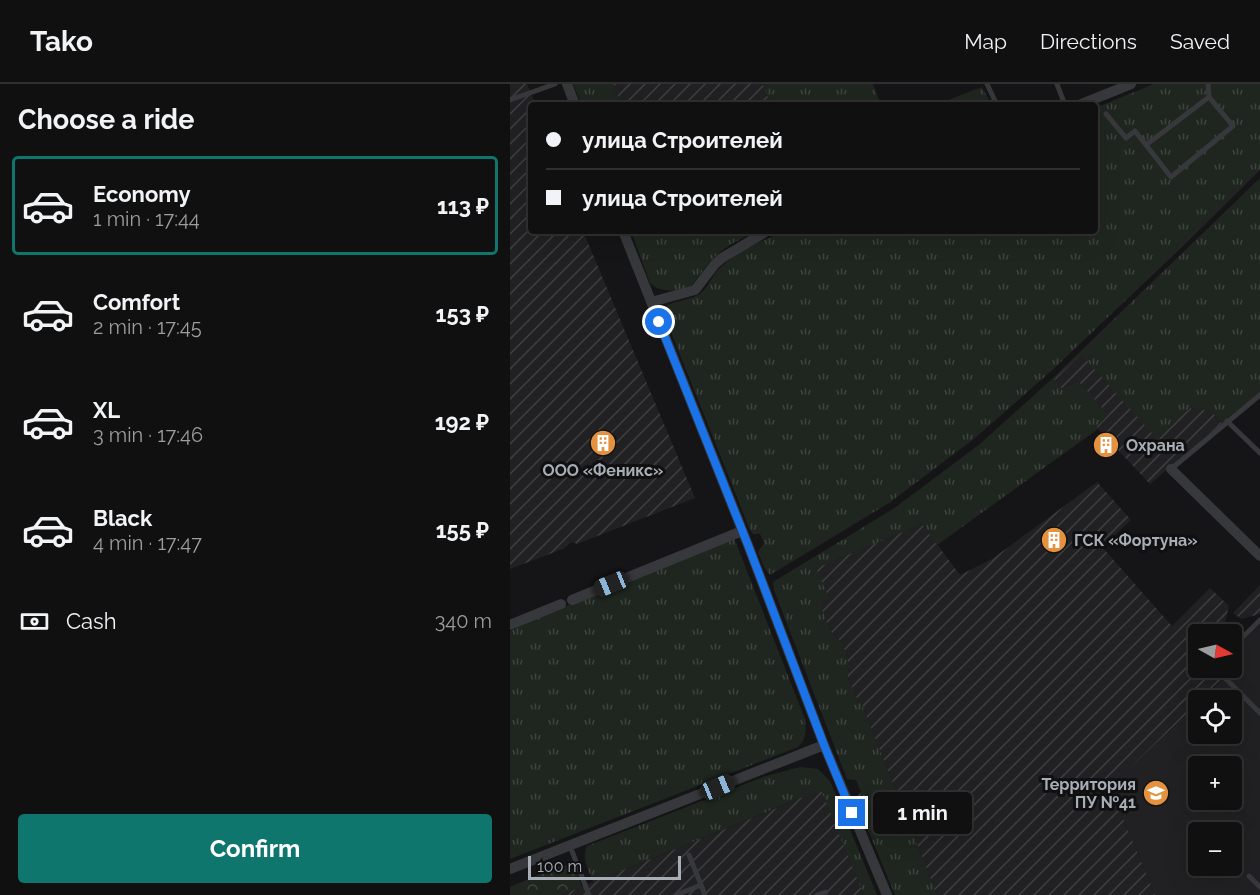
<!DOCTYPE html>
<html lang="en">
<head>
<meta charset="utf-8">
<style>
  body { margin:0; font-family:Raleway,sans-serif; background:#19191a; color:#f1f3f6; height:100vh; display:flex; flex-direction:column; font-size:22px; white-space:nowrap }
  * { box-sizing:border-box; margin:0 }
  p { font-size:20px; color:#9c9d9f }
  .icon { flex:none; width:33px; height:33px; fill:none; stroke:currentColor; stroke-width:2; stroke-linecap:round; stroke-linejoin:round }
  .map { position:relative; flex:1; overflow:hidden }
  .details { display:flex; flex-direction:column; background:#101011; width:510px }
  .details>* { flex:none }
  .hud { position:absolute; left:18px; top:18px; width:570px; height:132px; border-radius:6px; box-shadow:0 6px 24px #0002,0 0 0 2px #303031; display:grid; align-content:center; height:132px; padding:0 18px; background:#101011 }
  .needle { width:39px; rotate:98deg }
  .fabs { position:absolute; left:678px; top:540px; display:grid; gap:12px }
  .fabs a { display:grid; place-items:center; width:54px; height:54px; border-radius:6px; background:#101011; box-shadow:0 6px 24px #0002,0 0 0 2px #303031; font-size:30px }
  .scale { position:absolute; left:18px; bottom:15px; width:153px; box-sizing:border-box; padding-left:6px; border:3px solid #a8aeb6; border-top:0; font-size:16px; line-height:21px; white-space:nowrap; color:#a8aeb6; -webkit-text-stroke:4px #101011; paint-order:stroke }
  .end { position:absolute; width:27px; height:27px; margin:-14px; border:8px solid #1a73e8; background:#fff; box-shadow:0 0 0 3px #fff }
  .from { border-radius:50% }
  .bubble { position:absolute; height:42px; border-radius:6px; background:#101011; box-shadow:0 6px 24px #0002,0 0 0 2px #303031; font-size:20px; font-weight:700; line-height:42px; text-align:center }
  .car { position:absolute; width:18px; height:36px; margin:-18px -9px; border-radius:8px; box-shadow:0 0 4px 2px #0007; background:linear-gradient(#222 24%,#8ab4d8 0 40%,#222 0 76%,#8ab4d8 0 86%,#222 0) }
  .hud b { display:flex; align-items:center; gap:21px; height:57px; font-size:22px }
  .hud b+b { border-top:2px solid #303031 }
  .hud i { width:15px; height:15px; background:#f1f3f6 }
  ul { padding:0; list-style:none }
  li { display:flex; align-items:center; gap:18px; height:99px; margin:0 12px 9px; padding:0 6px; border:3px solid transparent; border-radius:6px }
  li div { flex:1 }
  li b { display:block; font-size:22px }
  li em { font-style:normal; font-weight:700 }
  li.active { border-color:#0f766e }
  li>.icon { width:54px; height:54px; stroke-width:1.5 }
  h2 { padding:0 18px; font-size:27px; line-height:72px }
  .pay { display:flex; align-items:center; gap:15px; height:66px; padding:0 18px; font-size:22px }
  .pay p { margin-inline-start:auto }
  .action { display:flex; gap:12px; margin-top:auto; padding:12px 18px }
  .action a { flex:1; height:69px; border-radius:6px; background:#0f766e; color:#fff; font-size:24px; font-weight:700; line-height:69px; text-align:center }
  header { display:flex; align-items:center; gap:36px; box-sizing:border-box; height:84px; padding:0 30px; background:#101011; border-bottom:2px solid #303031 }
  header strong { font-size:28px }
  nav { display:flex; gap:33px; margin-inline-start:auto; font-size:21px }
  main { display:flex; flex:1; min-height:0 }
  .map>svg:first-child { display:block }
</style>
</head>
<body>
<header>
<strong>Tako</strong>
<nav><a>Map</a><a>Directions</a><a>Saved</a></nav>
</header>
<main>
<section class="details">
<h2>Choose a ride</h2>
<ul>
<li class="active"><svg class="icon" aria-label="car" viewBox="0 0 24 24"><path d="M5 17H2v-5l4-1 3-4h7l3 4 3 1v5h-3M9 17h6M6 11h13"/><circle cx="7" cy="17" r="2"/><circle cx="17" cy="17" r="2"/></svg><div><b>Economy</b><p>1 min · 17:44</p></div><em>113 ₽</em></li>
<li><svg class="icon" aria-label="car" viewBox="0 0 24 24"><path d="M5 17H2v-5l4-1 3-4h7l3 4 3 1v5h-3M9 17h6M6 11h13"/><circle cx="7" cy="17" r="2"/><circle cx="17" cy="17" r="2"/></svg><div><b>Comfort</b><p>2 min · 17:45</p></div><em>153 ₽</em></li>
<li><svg class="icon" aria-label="car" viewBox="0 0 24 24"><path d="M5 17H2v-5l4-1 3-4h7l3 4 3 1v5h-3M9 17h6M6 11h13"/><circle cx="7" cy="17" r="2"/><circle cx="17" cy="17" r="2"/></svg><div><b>XL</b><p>3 min · 17:46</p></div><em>192 ₽</em></li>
<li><svg class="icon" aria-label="car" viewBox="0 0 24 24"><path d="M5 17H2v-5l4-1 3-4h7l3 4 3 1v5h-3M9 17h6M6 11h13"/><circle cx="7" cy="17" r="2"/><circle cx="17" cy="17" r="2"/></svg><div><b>Black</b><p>4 min · 17:47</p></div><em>155 ₽</em></li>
</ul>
<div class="pay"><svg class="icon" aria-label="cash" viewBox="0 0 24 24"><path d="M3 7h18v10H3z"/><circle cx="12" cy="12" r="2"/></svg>Cash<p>340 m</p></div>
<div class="action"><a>Confirm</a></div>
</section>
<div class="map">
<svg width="750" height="811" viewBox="0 0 750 811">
  <defs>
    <pattern id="industrial-furrows" width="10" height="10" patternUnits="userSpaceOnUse" patternTransform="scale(1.5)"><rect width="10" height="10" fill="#212123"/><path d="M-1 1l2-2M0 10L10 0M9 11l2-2" fill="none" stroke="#3e3f41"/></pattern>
    <pattern id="grass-tufts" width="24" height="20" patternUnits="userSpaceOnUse" patternTransform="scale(1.5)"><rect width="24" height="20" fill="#1f261f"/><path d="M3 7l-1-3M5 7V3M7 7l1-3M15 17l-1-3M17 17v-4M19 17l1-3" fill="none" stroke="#3d433d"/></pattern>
    <pattern id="forest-crowns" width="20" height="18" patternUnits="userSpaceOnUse" patternTransform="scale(1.5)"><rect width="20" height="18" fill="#1f261f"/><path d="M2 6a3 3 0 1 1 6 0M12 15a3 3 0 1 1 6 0" fill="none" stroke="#3d433d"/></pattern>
  </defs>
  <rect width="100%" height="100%" fill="#151517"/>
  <path fill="#212123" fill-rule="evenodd" d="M750,540V811H645L600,703L688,619V650H722V616H691L713,595L701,584H722V550H706L714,543L731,559ZM688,682H722V716H688ZM688,748H722V782H688Z"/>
  <path fill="url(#industrial-furrows)" d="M0,0H17L26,21H21V147H73L185,414L67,460L62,458L53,465L0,485Z
    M103,0H253L261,21H111Z
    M572,269L647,354L680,324L701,327L712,339L640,400L586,343L598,331L568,297L553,307L544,295Z
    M587,398L621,436L592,463L662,542L700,504L719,522L714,543L706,550H688V584H701L713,595L688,616V619L600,703L645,811H427L352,621L346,613L338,594V575L332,559L320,547L309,519L306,484L412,440L450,491L482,475Z
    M750,501V530L731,535L723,529Z
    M311,705L354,811H51L272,722Z"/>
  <path fill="url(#grass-tufts)" d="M63,0H103L111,21H72Z
    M253,0H363L371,21H261Z
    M644,0H750V86L670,165L539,289L465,354L379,419L260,491L254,483L248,468L254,459L250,450H243L240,446L153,228L154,223C165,216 179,217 190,210C199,203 202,191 210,184C228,166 253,156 276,147H585V24Z
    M472,3L482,21H425Z
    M750,94V308L712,339L701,327L680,324L647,355L571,270L544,295L553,306L568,297L598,331L586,343L588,345L427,461L412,440L306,484L319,514L310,519L320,547L332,559L338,575V594L346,613L352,621L427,811H385L345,714L351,708L346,696L337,695L264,506L263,498L383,425L470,360L544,293Z
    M121,147H245L215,164L200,177L181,202C167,208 151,209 140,199Z
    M224,454L295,635C296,646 297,655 288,663L0,775V547L24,535Z
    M290,683L308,685L320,697L367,811H354L311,706L83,798C79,786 71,774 77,762L256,692Z"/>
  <path fill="url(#forest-crowns)" d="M52,781C66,782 67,791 72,803L51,811H0V803Z"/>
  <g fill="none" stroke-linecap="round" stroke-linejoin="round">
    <path stroke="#36383b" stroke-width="5" d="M477,0L487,21
      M547,0L555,21
      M698,0L699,13L723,42L661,93L636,61L699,13
      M0,16L45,0
      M596,30L616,54L625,47L636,61
      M717,337L750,369
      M661,385L750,311
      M722,564L750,536
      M705,584L750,629
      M60,762L79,811
      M179,771L195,811
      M739,792L750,803
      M166,811L191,801
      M307,811L316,808"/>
    <path stroke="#36383b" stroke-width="10" d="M57,0L65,21
      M569,21L621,0
      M113,147L238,461L314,661L377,811
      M141,218L185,206L205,180L212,174L257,147
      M661,385L750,472
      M62,516L232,447
      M0,541L51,520
      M0,785L314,661"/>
  </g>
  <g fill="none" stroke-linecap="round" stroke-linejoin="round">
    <path stroke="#1a73e8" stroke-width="8" d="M149,238L238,461L314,661L342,729"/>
  </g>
  <defs>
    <g id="building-disc" transform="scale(1.35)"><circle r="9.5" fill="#e4923f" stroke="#101011"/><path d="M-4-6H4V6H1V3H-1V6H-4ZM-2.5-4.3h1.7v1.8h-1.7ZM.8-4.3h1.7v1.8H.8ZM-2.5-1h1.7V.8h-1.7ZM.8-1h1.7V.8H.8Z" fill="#fff"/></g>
    <g id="university-disc" transform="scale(1.35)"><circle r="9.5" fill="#e4923f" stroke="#101011"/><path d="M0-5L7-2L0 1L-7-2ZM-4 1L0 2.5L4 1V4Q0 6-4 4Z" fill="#fff"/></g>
  </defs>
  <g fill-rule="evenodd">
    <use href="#building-disc" x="93" y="359"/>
    <use href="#building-disc" x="596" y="361"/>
    <use href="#building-disc" x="544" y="456"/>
    <use href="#university-disc" x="646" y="709"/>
  </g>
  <g text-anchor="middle" stroke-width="6" stroke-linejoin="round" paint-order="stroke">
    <g font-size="16" font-weight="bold" fill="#a8aeb6" stroke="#101011" text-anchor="start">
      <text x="616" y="367">Охрана</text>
      <text x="93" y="392" text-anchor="middle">ООО «Феникс»</text>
      <text x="564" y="462">ГСК «Фортуна»</text>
      <text x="626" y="706" text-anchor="end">Территория<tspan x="626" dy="18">ПУ №41</tspan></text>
    </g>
  </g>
</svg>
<div class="fabs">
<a><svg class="needle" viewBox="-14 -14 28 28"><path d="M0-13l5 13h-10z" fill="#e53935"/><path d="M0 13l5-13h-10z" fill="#9c9d9f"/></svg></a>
<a><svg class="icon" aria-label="locate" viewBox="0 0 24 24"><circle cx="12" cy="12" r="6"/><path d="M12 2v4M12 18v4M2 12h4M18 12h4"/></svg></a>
<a>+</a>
<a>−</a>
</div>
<div class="scale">100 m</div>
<i class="end from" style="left:149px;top:238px"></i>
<i class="end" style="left:342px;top:729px"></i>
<div class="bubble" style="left:363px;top:708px;width:99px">1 min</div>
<i class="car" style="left:101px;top:500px;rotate:248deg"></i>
<i class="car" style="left:208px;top:703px;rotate:68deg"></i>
<div class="hud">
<b><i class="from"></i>улица Строителей</b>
<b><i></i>улица Строителей</b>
</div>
</div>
</main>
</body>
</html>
